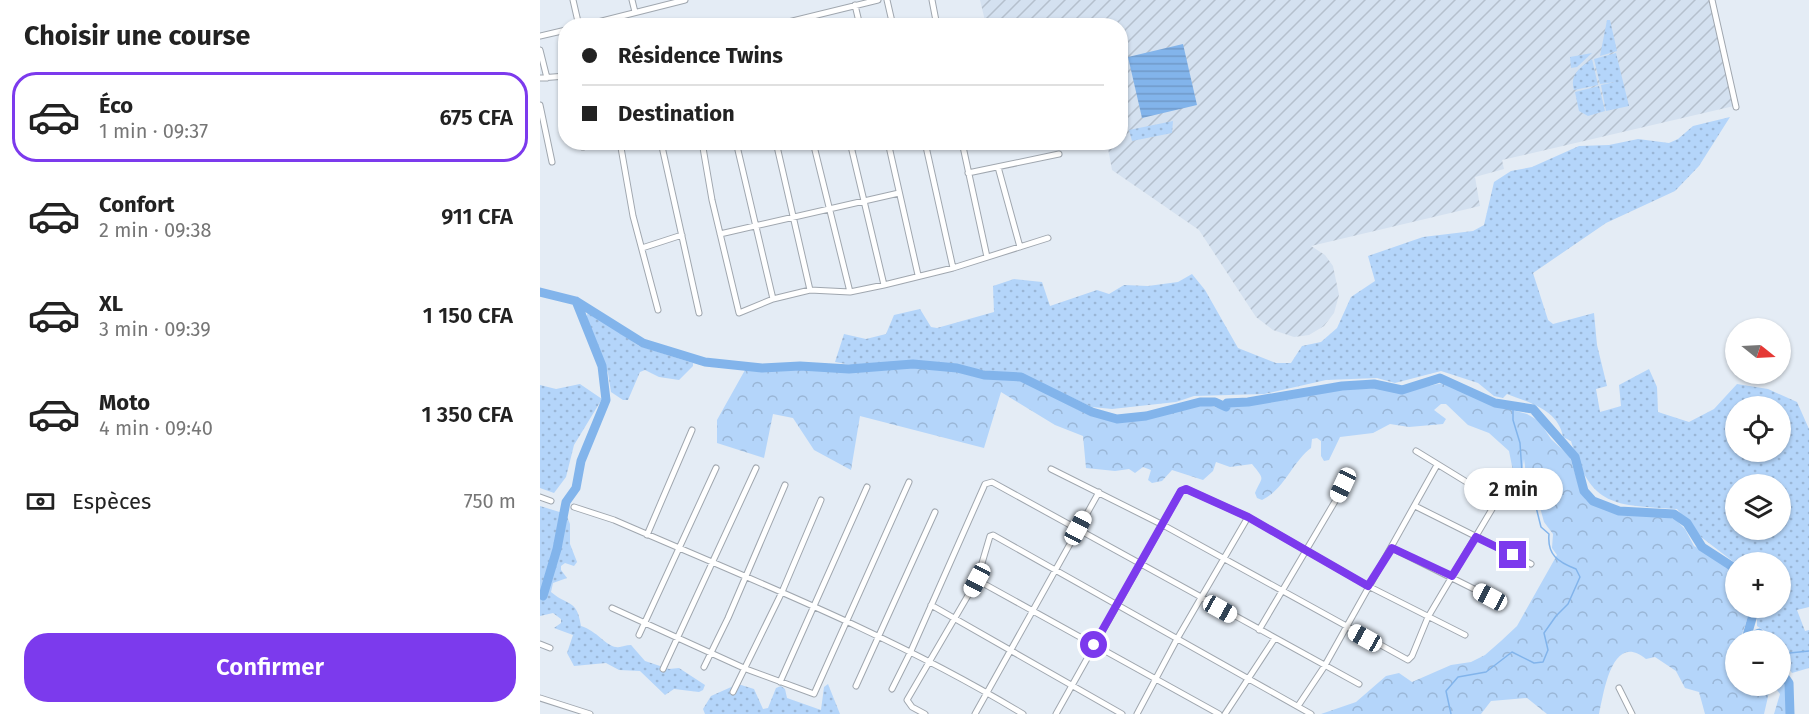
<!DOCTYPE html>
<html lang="fr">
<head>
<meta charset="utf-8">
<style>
  body { margin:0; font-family:"Fira Sans",sans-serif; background:#f6f6f6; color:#222; height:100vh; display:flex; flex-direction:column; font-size:22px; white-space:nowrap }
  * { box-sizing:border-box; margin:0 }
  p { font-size:20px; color:#767676 }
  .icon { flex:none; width:33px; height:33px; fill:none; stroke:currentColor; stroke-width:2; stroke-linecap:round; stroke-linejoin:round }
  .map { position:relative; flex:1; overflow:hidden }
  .panel { display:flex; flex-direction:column; background:#fff; width:540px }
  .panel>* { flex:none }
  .top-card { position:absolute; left:18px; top:18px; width:570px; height:132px; border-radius:24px; box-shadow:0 2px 4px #0004; display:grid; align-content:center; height:132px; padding:0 24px; background:#fff }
  .needle { width:39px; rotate:108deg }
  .controls { position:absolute; left:1185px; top:318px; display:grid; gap:12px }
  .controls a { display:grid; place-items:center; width:66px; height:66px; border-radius:50%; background:#fff; box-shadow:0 2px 4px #0004; font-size:30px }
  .end { position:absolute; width:27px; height:27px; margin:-14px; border:8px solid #7c3aed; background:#fff; box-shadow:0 0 0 3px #fff }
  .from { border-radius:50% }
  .bubble { position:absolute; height:42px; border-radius:21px; background:#fff; box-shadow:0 2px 4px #0004; font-size:20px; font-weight:600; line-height:42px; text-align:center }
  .car { position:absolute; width:18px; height:36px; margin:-18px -9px; border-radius:8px; box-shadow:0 0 4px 2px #0007; background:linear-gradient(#fff 24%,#345 0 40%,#fff 0 76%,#345 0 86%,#fff 0) }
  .top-card b { display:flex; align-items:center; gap:21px; height:57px; font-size:22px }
  .top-card b+b { border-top:2px solid #e0e0e0 }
  .top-card i { width:15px; height:15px; background:#222 }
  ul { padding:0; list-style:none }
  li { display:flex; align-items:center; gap:18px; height:90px; margin:0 12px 9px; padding:0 12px; border:3px solid transparent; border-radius:24px }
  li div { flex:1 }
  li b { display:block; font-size:22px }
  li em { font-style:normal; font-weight:600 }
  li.current { border-color:#7c3aed }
  li>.icon { width:54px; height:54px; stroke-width:1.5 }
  h2 { padding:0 24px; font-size:27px; line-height:72px }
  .pay { display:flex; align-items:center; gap:15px; height:66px; padding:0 24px; font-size:22px }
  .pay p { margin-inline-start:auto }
  .action { display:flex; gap:12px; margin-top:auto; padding:12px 24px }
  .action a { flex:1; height:69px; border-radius:24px; background:#7c3aed; color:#fff; font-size:24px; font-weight:600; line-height:69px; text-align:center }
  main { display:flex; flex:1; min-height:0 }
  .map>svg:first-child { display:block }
</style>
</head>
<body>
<main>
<section class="panel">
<h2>Choisir une course</h2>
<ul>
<li class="current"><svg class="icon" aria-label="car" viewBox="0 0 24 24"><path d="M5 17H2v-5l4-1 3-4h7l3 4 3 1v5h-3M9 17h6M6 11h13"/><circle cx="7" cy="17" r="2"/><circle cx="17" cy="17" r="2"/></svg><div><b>Éco</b><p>1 min · 09:37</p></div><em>675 CFA</em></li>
<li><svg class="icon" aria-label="car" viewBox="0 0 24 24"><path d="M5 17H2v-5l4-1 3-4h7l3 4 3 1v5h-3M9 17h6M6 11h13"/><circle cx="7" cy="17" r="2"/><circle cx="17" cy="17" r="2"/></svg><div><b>Confort</b><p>2 min · 09:38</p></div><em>911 CFA</em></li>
<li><svg class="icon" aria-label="car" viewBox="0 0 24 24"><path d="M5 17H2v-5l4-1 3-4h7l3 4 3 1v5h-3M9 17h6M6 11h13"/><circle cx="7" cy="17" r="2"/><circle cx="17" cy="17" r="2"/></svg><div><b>XL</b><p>3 min · 09:39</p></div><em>1 150 CFA</em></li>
<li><svg class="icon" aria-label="car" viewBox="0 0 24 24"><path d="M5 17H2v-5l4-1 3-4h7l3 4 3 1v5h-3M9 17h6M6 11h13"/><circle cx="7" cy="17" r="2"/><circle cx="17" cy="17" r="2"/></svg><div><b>Moto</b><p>4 min · 09:40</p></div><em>1 350 CFA</em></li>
</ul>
<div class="pay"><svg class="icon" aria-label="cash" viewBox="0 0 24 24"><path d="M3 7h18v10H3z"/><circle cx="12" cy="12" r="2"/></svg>Espèces<p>750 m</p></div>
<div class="action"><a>Confirmer</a></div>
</section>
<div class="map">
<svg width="1269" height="714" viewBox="0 0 1269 714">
  <defs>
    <pattern id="industrial-furrows" width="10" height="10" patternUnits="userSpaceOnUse" patternTransform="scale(1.5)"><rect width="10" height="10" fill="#d4e1f0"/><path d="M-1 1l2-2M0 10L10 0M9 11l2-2" fill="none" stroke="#b5c0cd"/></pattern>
    <pattern id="grass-dots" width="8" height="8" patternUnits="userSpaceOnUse" patternTransform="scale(1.5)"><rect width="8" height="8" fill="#b4d5fa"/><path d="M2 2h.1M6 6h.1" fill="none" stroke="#9ab6d6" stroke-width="1.8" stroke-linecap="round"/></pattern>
    <pattern id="forest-crowns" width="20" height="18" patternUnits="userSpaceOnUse" patternTransform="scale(1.5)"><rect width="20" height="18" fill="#b4d5fa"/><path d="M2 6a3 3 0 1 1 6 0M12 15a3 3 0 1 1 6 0" fill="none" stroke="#9ab6d6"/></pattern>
    <pattern id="water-rules" width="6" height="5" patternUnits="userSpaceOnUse" patternTransform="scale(1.5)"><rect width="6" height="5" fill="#82b4eb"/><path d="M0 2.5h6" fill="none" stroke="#709ac9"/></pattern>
  </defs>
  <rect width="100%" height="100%" fill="#e4ecf5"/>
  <path fill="url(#industrial-furrows)" d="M440,0H1169L1194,106L962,160L964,169L935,177L940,206L771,246L785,255L793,266L799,295L794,313L784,326L769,335L754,337L733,330L716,317L659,230L572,170L567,143L580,142V26L446,25Z"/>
  <path fill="url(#grass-dots)" fill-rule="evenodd" d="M511,18L522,25H477Z
    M1067,20H1070L1077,51L1060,56Z
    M1052,53L1037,67L1031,68L1030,57Z
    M1076,53L1089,106L1066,111L1061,85L1075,82L1060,84L1054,59Z
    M1052,59L1058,85L1034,90C1029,74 1041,67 1052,59Z
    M1059,86L1065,111L1048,116L1039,111L1035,92Z
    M1190,117L1159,166L1135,191L1066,223L993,273L1008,320L1013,324L1054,313L1057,345L1067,386L1056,389L1060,412L1081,406L1079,385L1109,369L1117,387L1118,412L1149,422L1174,409L1197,384L1228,389L1257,402L1269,429V607L1257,610L1265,631L1269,630V668L1252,673L1241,657L1240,640H1229L1226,632L1217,626V608H1240V562L1195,563L1161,537L1137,509C1075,505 1051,508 1031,441L1023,437C1019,410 988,402 967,394L963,398L954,396L938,383L901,371L855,383L837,378L786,380L724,394L654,396L636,402L572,409L552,407L486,376L384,362L317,366L295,362L304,334L326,339L346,334L354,315L380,309L391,327L397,328L454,312L453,286L474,279L502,282L510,306L557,290L569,294L584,285L608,286L638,282L652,274L665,290L698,348L736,363H751L762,346L781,342L797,328L811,297L835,281L828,256L883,237L933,231L944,225L954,182L971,171L992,167L1039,146L1069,145L1098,139L1129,143L1138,139L1153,126ZM1196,406H1240V452H1196ZM1196,484H1240V530H1196Z
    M633,121L632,133L592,141L589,130Z
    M48,311L99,346L153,363V366L139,380L119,377L105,370L100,372L88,400H83L71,392L68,373L46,320Z
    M40,384L62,399L34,445L26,477L14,493L0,488V385L16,389Z
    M0,506L26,514L30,524V544L37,562L34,566L25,563L21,566V570L27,578L13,583L11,592C29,607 37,599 41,626C57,631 66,646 76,647C81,648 85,645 91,645L105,661L129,669L139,668L165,685L163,690L159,692L134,689L125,695L100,671L79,670L66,663L34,666L27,653L33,635L14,628L21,623V619L13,613L0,616Z
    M198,684L214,689L223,709L228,708L236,688L241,686L245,689L247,698L281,710L284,687L288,684L300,714H165L163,709L171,696Z"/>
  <path fill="url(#forest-crowns)" d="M370,367L409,369L485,381L537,409L564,419L584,421L610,418L646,406H671L686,410L693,405L750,399L794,390L833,388L860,392L903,383L950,404L987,414L999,421L1011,439L1030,457L1039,487L1046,500L1072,512L1099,515L1115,514L1135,519L1145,529L1154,546L1185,562L1195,576L1196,608H1211L1200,640H1196V686H1240L1241,677L1246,686L1247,714H1234L1240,694L1234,686L1230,688L1224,714H1165L1159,692L1145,688L1136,671L1115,657L1106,659C1072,631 1064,692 1059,714H1007L987,698L951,701L941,714H781L816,702L846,676L859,673L872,682L911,665L931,662L945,655L961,641L977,626L1017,555L1012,548L1013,534L1004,522L999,504L987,482L984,459L978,496L969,451L949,433L928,425L906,404H901L894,410L906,419L903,424L869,427L850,424L833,433L800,437L789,460L784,461L781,456V441L777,438L772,439L771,448C753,461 744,490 722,500L717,498L715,493C722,476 726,481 712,464L690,467L676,462L673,471L663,480L632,470L622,481L612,483L608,480L611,470L603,467L595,473L589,469L575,471L546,468L543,436L515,425L461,392L444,448L320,416L311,470L274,450L253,418L233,414L224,458L177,443V420L205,370C216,370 226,368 237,368C283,368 324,375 370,367Z"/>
  <path fill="url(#water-rules)" d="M643,44L657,105L602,118L588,57Z"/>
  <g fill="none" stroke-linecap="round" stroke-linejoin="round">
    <path stroke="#82b4eb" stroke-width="1.5" d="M1240,654L1269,651
      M911,714L906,691L918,677L946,672L972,652L994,663L1003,662L1008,650L1004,633L1016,616L1028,604L1040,577L1036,569C1018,562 1007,555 1009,534L1001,527L995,503L983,488L980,443L973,420V406"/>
    <path stroke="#82b4eb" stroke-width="9" d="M0,292L36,301L103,343L165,362L222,368L260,366L309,369L373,364L417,368L444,375L481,377L552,412L577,419L606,416L660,402H675L686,407L687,403L708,402L802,386L834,384L862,390L900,378L955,403L993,409L1035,457L1044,491L1053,501L1079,511L1134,514L1147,523L1162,547L1196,569
      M3,596L17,549L26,502L36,488L41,461L66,400L62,366L36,301
      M1215,608L1206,639L1219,633L1224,640
      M1240,670L1249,683L1250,714"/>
    <g stroke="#a0a7af" stroke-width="7">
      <path id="minor" d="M33,0L39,26
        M92,0L95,12
        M347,0L353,26
        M392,0L397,26
        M1172,0L1196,107
        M315,5L320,26
        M42,26L145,0
        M232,26L338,0
        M0,36L26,30
        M0,50L7,78
        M0,78L26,76
        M0,105L12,162
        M42,142L43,147
        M80,142L93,216L118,310
        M121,142L159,313
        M162,142L172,200L199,313L233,299L270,290L236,142
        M273,142L310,292
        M310,142L344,285
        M348,142L378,275
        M385,142L413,268
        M422,142L447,257
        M197,146L233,299
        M458,167L480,247
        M428,173L519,154
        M180,234L359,193
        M102,248L142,235
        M270,290L310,292L344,285L413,268L508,238
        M511,469L623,525L868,660L872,656L888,617L955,504L951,497L876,451
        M0,497L11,501
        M875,506L991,564
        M34,507L74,520C212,580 353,635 483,714
        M107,535L152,430
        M852,548L950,597
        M437,580L679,714
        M391,605L582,714
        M72,608L206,669L274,694L369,482
        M719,630L797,498L809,472
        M99,635L176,468
        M0,644L10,648
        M164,667L188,618L245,485
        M123,669L216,468
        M240,682L327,487
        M316,686L395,512
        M1079,688L1092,714
        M352,689L371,651L445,484L452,482L819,684
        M193,692L242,592L281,500
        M0,698L50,714
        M758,706L784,667L897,465
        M385,714L372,707L367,700L437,580L450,536L453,535L771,714
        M435,714L559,492
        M516,714L641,491L646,489L708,517L828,586L925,635
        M597,714L637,639L708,517
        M685,714L735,638"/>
    </g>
    <use href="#minor" stroke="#fff" stroke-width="5"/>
  </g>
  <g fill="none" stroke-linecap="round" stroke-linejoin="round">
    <path stroke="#7c3aed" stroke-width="8" d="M554,645L641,491L646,489L708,517L828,586L852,548L912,576L936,537L973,555"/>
  </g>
</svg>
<div class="controls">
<a><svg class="needle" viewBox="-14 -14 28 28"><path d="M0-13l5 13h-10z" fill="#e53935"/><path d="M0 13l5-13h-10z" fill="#767676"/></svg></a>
<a><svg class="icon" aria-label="locate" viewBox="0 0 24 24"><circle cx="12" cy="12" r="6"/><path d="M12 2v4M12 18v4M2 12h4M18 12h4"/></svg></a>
<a><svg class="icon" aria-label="layers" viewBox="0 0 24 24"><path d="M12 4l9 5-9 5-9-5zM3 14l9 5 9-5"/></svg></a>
<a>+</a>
<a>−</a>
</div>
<i class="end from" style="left:554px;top:645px"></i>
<i class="end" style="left:973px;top:555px"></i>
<div class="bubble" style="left:924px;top:468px;width:99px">2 min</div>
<i class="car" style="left:803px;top:485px;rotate:205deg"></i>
<i class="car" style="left:538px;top:528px;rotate:28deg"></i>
<i class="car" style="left:437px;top:580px;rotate:208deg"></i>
<i class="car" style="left:950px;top:597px;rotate:298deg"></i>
<i class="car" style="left:680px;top:609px;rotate:119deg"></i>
<i class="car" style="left:825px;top:638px;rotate:299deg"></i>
<div class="top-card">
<b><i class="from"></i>Résidence Twins</b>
<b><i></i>Destination</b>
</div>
</div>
</main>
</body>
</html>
